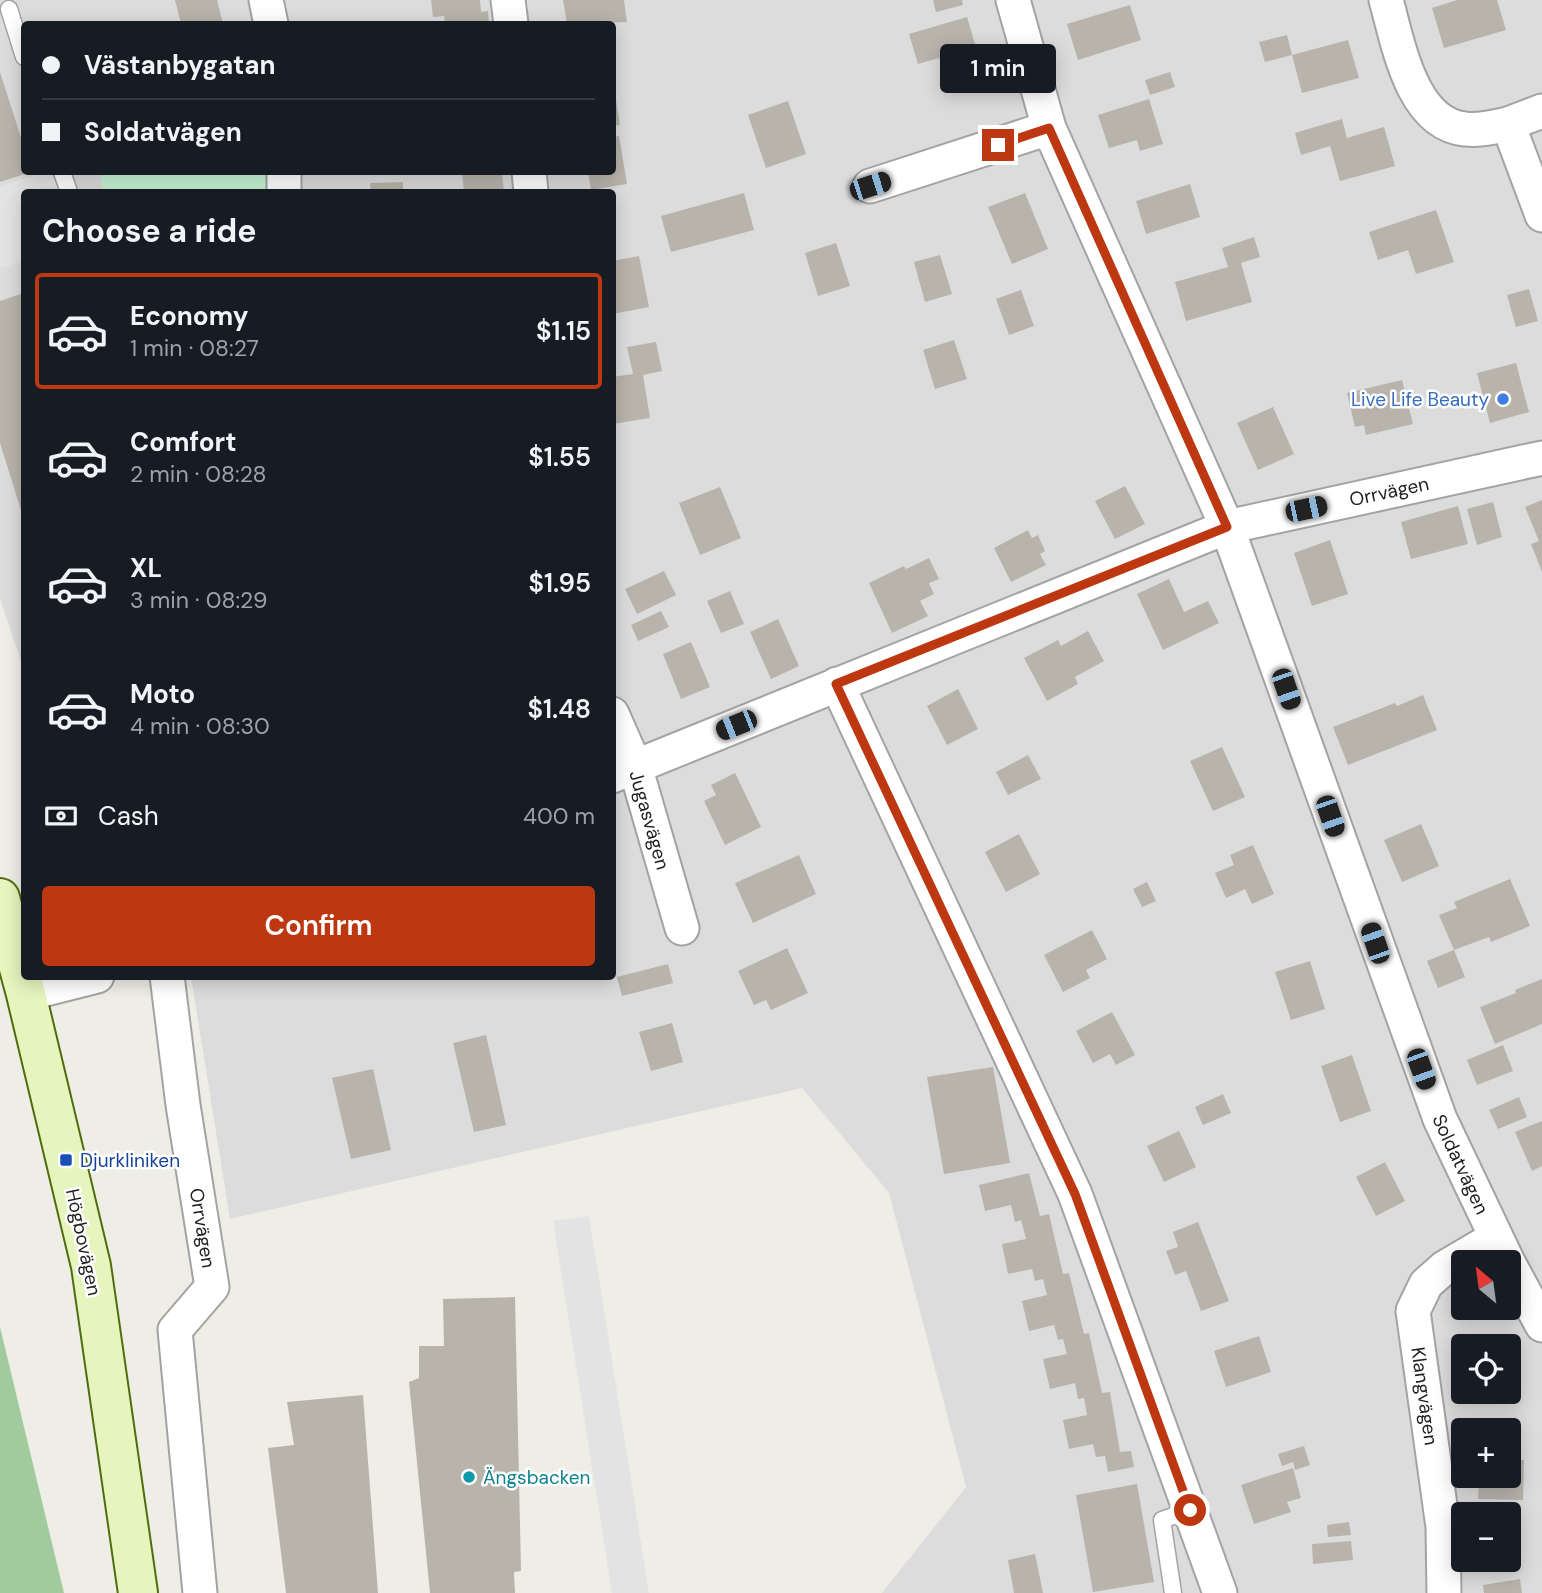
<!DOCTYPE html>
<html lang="en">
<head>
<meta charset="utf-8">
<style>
  body { margin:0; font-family:"DM Sans",sans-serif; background:#20242c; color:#f1f3f6; height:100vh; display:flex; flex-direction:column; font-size:26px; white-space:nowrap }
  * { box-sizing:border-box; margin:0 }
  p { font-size:23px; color:#9ea1a6 }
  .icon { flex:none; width:38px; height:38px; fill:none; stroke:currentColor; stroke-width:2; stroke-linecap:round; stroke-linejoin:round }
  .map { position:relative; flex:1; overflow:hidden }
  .drawer { position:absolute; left:21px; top:189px; width:595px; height:791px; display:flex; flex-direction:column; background:#171b24; border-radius:7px; box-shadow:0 4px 18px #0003 }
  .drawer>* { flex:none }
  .top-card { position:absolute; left:21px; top:21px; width:595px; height:154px; border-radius:7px; box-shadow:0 4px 18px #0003; display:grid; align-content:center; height:154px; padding:0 21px; background:#171b24 }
  .needle { width:46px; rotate:331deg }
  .controls { position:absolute; left:1451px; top:1250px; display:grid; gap:14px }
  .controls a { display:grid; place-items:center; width:70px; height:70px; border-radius:7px; background:#171b24; box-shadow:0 4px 18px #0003; font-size:35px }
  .end { position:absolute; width:32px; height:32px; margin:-16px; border:9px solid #bd3711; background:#fff; box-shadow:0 0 0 4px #fff }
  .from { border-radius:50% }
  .bubble { position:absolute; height:49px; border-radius:7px; background:#171b24; box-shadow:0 4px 18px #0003; font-size:23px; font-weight:600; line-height:49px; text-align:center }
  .car { position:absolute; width:21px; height:42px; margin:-21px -10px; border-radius:9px; box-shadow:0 0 5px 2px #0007; background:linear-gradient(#222 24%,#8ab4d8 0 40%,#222 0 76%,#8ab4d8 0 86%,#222 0) }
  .top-card b { display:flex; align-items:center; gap:24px; height:66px; font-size:26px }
  .top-card b+b { border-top:2px solid #363941 }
  .top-card i { width:18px; height:18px; background:#f1f3f6 }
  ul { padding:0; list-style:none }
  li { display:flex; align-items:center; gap:21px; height:116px; margin:0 14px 10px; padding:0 7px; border:4px solid transparent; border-radius:7px }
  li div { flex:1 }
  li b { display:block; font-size:26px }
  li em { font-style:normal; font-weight:600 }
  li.selected { border-color:#bd3711 }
  li>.icon { width:63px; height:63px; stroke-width:1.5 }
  h2 { padding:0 21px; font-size:32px; line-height:84px }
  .pay { display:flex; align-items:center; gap:18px; height:77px; padding:0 21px; font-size:26px }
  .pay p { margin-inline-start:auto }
  .action { display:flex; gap:14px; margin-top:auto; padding:14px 21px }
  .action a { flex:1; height:80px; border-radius:7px; background:#bd3711; color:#fff; font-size:28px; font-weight:600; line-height:80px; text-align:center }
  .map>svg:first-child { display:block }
</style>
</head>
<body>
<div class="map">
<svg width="1542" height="1593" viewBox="0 0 1542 1593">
  <rect width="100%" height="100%" fill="#efeee6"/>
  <path fill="#dddcdc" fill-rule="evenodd" d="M0,0H1542V1593H882L966,1487L889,1193L802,1088L230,1219L191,977L612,976V192H24V670L0,599ZM24,24H612V172H24ZM1463,1262H1508V1307H1463ZM1463,1346H1508V1391H1463ZM1463,1430H1508V1475H1463ZM1463,1514H1508V1559H1463Z"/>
  <path fill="#a1cb9e" d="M0,1327L64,1593H0Z"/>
  <path fill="#c7f5d5" d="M100,172H268L266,192H103Z"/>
  <path fill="#e3e3e3" d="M46,172H52L59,192H24V261L0,268V186Z
    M589,1216L649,1593H612L553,1221Z"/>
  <path fill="#b8b4ac" d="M175,0H217L223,24H181Z
    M431,0H480L481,12L488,11L489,24H445L444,16L433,17Z
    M563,0H624L627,22L567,24Z
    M933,0H962L963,5L936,12Z
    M1457,0H1497L1506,30L1444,48L1432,8Z
    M1130,5L1141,40L1078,60L1067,24Z
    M967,17L980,61L944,72L939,58L918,64L909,34Z
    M1287,35L1292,55L1265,62L1259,42Z
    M1348,40L1359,78L1302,93L1292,55Z
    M0,72L24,147V172H31L0,182Z
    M1170,72L1175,87L1150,95L1145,80Z
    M612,94H615L620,125L612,126Z
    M1149,99L1163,144L1140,151L1137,140L1109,148L1098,115Z
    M788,101L806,154L766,168L748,115Z
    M1342,119L1347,138L1384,127L1395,166L1340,181L1330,146L1301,155L1295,133Z
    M619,136L627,184L591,190L588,172H612V137Z
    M462,172H502L504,192H464Z
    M403,182V192H371L370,183Z
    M1190,184L1200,217L1146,234L1136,201Z
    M744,193L754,230L671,252L661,216Z
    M1025,193L1048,249L1012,264L988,207Z
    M1436,210L1454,262L1416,274L1408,250L1378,260L1369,232Z
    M1254,237L1260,257L1241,263L1252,302L1186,321L1175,282L1228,267L1222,248Z
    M836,243L850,286L818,296L805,253Z
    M940,255L952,294L925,302L914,262Z
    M639,256L649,307L612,314V261Z
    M1529,289L1538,321L1516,327L1507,295Z
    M1021,290L1034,326L1009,335L996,299Z
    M24,293V520L0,443V301Z
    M954,340L967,379L935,389L923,350Z
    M656,342L662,371L643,375L650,418L612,424V377L633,374L627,347Z
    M1516,363L1529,412L1490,423L1477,373Z
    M1402,380L1413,424L1366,435L1364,425L1355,427L1347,393Z
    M1273,407L1294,454L1258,470L1237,423Z
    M1125,486L1145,524L1115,539L1095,501Z
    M720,487L741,538L700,555L679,503Z
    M1542,500V572L1531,544L1539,541L1525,507Z
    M1493,502L1502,537L1477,545L1467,509Z
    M1458,506L1468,544L1411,559L1401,522Z
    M1028,530L1032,538L1038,535L1045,551L1040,554L1046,565L1011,582L994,548Z
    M1330,540L1348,594L1312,606L1294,553Z
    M929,558L939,579L929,583L934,594L920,601L928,616L892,633L869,583L904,566L906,569Z
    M664,571L676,595L637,614L625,589Z
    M1169,579L1184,612L1208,601L1219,623L1163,650L1137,594Z
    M730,591L744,624L721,633L707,601Z
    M661,611L669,627L638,641L631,625Z
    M778,619L799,666L771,679L750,632Z
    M1088,631L1104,661L1075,677L1078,684L1047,701L1024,658L1058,640L1061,646Z
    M691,642L710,687L681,699L663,654Z
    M958,689L978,729L947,745L927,706Z
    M1423,695L1437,730L1348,765L1333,727L1395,703L1397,706Z
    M1222,747L1245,797L1213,811L1190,761Z
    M1028,755L1041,779L1008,795L996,772Z
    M735,773L761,827L725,845L704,801L716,795L711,785Z
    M1421,824L1439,866L1402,882L1384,840Z
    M1019,834L1040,874L1006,892L985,852Z
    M1253,845L1274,894L1252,904L1245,889L1226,898L1215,873L1234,865L1230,855Z
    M799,855L816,894L753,923L735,883Z
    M1510,879L1530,926L1491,942L1489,937L1454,950L1439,915L1457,908L1454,902Z
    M1147,882L1156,901L1142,907L1133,889Z
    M1092,930L1107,959L1086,970L1090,978L1063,992L1044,955Z
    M787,948L808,993L771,1010L766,1000L754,1005L738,971Z
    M1454,950L1465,977L1438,988L1427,961Z
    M1310,961L1325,1009L1291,1020L1275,972Z
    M668,964L673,983L622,996L617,977Z
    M1542,979V1024L1495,1044L1480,1007L1516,993L1515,990Z
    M1112,1012L1135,1055L1116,1065L1110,1054L1093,1063L1076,1031Z
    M672,1023L683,1062L651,1071L639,1032Z
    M486,1035L506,1125L474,1132L453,1043Z
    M1503,1045L1513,1071L1477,1085L1467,1060Z
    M1352,1055L1371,1111L1340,1122L1321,1066Z
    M993,1067L1010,1163L944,1174L927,1077Z
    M373,1069L391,1150L351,1159L332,1078Z
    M1223,1094L1231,1113L1203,1125L1195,1107Z
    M1519,1097L1527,1117L1498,1129L1489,1110Z
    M1542,1121V1166L1532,1171L1515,1132Z
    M1179,1131L1196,1167L1164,1182L1147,1146Z
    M1385,1162L1405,1201L1376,1216L1356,1177Z
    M1029,1173L1040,1216L1049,1214L1063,1274L1069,1273L1084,1334L1089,1333L1102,1393L1110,1392L1120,1452L1131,1451L1134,1467L1108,1472L1105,1456L1096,1457L1093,1444L1069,1449L1063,1420L1087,1415L1084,1398L1078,1399L1075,1383L1050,1389L1043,1359L1067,1354L1063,1339L1058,1340L1054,1325L1029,1331L1022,1301L1047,1295L1043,1279L1035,1281L1032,1269L1008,1274L1002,1244L1026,1239L1021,1220L1015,1222L1011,1205L985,1211L979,1185Z
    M1198,1222L1229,1301L1201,1311L1186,1271L1175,1275L1166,1251L1178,1247L1173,1232Z
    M515,1297L521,1571L514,1572L515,1593H430L409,1382L419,1378V1346H444L443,1299Z
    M1259,1336L1271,1372L1226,1387L1214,1351Z
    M363,1395L378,1593H286L268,1448L294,1445L287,1402Z
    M1304,1446L1310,1465L1295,1470L1293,1462L1282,1466L1278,1454Z
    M1508,1460H1524L1523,1500L1478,1499L1479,1475H1508Z
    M1293,1468L1301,1498L1287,1502L1291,1512L1254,1524L1241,1485Z
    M1137,1484L1154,1582L1093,1592L1076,1495Z
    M1349,1522L1351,1535L1328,1537L1327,1525Z
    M1351,1541L1353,1560L1313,1564L1312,1544Z
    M1035,1554L1043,1593H1014L1008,1560Z
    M1520,1579L1522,1593H1484L1483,1585Z"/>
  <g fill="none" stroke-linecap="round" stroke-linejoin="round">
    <g stroke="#a3a3a3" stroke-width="19">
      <path id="lane" d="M9,9L24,57
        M62,172L69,192
        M1173,1593L1162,1520L1190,1510"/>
    </g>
    <g stroke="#a3a3a3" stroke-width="37">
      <path id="street" d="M266,0L271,24
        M508,0L511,24
        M1013,0L1049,128L1227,527L1440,1119L1508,1262
        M1386,0C1398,42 1411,124 1465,129C1479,131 1494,127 1508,124L1542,215
        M1508,124L1542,111
        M529,172L531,192
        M870,186L1049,128
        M284,192V172
        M837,684L1075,1194L1220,1593
        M612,714L635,766L682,928
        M612,776L1227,527L1542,458
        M167,976L183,1105L212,1287L175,1330L200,1593
        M26,994L97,976
        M1508,1262L1542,1325
        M1444,1593L1443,1527L1413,1311L1426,1284L1444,1268L1495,1238"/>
    </g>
    <g stroke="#4e6e0e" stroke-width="42">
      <path id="secondary" d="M0,898L26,994L91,1266L138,1593"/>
    </g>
    <use href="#lane" stroke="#fff" stroke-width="16"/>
    <use href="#street" stroke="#fff" stroke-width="33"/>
    <use href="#secondary" stroke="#e6f4be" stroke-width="38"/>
  </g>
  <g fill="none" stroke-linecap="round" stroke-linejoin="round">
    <path stroke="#bd3711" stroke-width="9" d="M998,145L1049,128L1227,527L836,684L1075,1194L1190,1510"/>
  </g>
  <circle fill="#3f7fe0" stroke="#fff" stroke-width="2.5" cx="1503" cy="399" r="7"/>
  <rect fill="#1a4fb4" stroke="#fff" stroke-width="2.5" x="59" y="1153" width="14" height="14" rx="3.5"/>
  <circle fill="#0f9aa8" stroke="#fff" stroke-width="2.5" cx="469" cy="1477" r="7"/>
  <g text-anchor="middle" stroke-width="5" stroke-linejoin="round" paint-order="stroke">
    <g font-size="19" fill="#366cbe" stroke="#fff" text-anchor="end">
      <text x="1489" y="406">Live Life Beauty</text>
    </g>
    <g font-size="19" fill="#1f1f1f" stroke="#fff">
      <text transform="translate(1389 491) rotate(-12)" y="7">Orrvägen</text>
      <text transform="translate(650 820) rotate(74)" y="7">Jugasvägen</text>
      <text transform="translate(1461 1164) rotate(65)" y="7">Soldatvägen</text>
      <text transform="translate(203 1228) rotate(81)" y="7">Orrvägen</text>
      <text transform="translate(84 1242) rotate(78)" y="7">Högbovägen</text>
      <text transform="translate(1425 1396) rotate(82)" y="7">Klangvägen</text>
    </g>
    <g font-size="19" fill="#164399" stroke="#fff" text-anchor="start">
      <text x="80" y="1167">Djurkliniken</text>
    </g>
    <g font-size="19" fill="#0d838f" stroke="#fff" text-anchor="start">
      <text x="483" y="1484">Ängsbacken</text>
    </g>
  </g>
</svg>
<div class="controls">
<a><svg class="needle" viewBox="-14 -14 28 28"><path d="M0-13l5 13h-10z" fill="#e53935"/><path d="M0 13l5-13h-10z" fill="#9ea1a6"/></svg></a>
<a><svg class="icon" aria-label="locate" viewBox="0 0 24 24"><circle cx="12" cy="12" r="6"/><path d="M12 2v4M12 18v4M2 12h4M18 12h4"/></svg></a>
<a>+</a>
<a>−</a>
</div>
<i class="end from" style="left:1190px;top:1510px"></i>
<i class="end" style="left:998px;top:145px"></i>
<div class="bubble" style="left:940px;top:44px;width:116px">1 min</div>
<i class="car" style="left:870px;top:186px;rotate:72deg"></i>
<i class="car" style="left:1306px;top:509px;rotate:78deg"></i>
<i class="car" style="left:1286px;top:689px;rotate:161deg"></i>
<i class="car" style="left:736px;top:725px;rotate:248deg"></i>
<i class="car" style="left:1330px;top:816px;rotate:161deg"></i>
<i class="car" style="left:1375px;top:943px;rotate:341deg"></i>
<i class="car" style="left:1421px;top:1069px;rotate:160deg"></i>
<div class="top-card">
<b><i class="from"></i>Västanbygatan</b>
<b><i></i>Soldatvägen</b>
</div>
<section class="drawer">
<h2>Choose a ride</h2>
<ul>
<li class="selected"><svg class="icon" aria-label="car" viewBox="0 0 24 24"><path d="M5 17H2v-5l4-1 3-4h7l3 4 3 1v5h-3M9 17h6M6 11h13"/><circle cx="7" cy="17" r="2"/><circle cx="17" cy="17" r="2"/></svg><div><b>Economy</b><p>1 min · 08:27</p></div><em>$1.15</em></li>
<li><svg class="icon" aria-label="car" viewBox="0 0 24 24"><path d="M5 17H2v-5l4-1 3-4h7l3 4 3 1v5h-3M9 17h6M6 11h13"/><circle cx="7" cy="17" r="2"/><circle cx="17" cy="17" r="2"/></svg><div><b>Comfort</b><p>2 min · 08:28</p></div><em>$1.55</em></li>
<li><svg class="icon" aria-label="car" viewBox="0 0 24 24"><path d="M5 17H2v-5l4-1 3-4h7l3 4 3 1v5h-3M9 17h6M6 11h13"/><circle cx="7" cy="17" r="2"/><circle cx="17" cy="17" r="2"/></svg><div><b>XL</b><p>3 min · 08:29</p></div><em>$1.95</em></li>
<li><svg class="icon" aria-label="car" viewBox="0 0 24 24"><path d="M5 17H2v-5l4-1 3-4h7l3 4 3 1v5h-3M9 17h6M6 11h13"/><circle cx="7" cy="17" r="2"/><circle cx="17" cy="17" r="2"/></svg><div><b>Moto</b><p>4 min · 08:30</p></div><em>$1.48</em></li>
</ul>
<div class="pay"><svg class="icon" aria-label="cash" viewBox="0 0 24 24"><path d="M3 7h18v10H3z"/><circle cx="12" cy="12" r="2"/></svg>Cash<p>400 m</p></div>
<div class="action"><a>Confirm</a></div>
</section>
</div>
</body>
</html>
